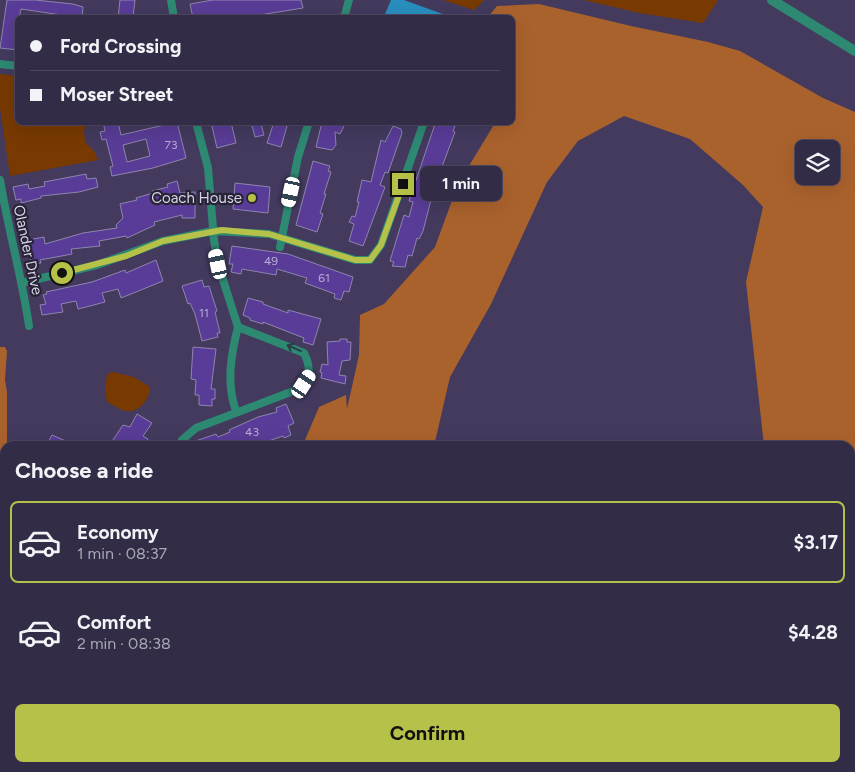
<!DOCTYPE html>
<html lang="en">
<head>
<meta charset="utf-8">
<style>
  body { margin:0; font-family:Figtree,sans-serif; background:#3d3851; color:#f1f3f6; height:100vh; display:flex; flex-direction:column; font-size:19px; white-space:nowrap }
  * { box-sizing:border-box; margin:0 }
  p { font-size:16px; color:#a8a7b3 }
  .icon { flex:none; width:28px; height:28px; fill:none; stroke:currentColor; stroke-width:2; stroke-linecap:round; stroke-linejoin:round }
  .map { position:relative; flex:1; overflow:hidden }
  .side { position:absolute; left:0px; top:441px; width:855px; height:331px; display:flex; flex-direction:column; background:#322c46; border-radius:15px 15px 0 0; box-shadow:0 5px 20px #0002,0 0 0 1px #4d485f }
  .side>* { flex:none }
  .guide { position:absolute; left:15px; top:15px; width:500px; height:110px; border-radius:8px; box-shadow:0 5px 20px #0002,0 0 0 1px #4d485f; display:grid; align-content:center; height:110px; padding:0 15px; background:#322c46 }
  .tools { position:absolute; left:795px; top:140px; display:grid; gap:10px }
  .tools a { display:grid; place-items:center; width:45px; height:45px; border-radius:8px; background:#322c46; box-shadow:0 5px 20px #0002,0 0 0 1px #4d485f; font-size:25px }
  .end { position:absolute; width:22px; height:22px; margin:-11px; border:6px solid #b6c149; background:#111; box-shadow:0 0 0 2px #111 }
  .from { border-radius:50% }
  .bubble { position:absolute; height:35px; border-radius:8px; background:#322c46; box-shadow:0 5px 20px #0002,0 0 0 1px #4d485f; font-size:16px; font-weight:700; line-height:35px; text-align:center }
  .car { position:absolute; width:15px; height:30px; margin:-15px -8px; border-radius:6px; box-shadow:0 0 4px 1px #0007; background:linear-gradient(#fff 24%,#345 0 40%,#fff 0 76%,#345 0 86%,#fff 0) }
  .guide b { display:flex; align-items:center; gap:18px; height:48px; font-size:19px }
  .guide b+b { border-top:1px solid #4d485f }
  .guide i { width:12px; height:12px; background:#f1f3f6 }
  ul { padding:0; list-style:none }
  li { display:flex; align-items:center; gap:15px; height:82px; margin:0 10px 8px; padding:0 5px; border:2px solid transparent; border-radius:8px }
  li div { flex:1 }
  li b { display:block; font-size:19px }
  li em { font-style:normal; font-weight:700 }
  li.current { border-color:#b6c149 }
  li>.icon { width:45px; height:45px; stroke-width:1.5 }
  h2 { padding:0 15px; font-size:22px; line-height:60px }
  .cta { display:flex; gap:10px; margin-top:auto; padding:10px 15px }
  .cta a { flex:1; height:58px; border-radius:8px; background:#b6c149; color:#111; font-size:20px; font-weight:700; line-height:58px; text-align:center }
  .map>svg:first-child { display:block }
</style>
</head>
<body>
<div class="map">
<svg width="855" height="772" viewBox="0 0 855 772">
  <rect width="100%" height="100%" fill="#433a5e"/>
  <path fill="#783a00" d="M443,0H484L474,10Z
    M584,0H718L703,23L639,13Z
    M0,74L17,76L18,122L87,123L84,131L85,142L94,151L98,160L10,176L0,108Z
    M113,372L134,377L150,387C150,400 137,416 122,410C117,408 112,404 107,402L105,390L107,374Z
    M39,768H278L272,772H31Z"/>
  <path fill="#aa622d" fill-rule="evenodd" d="M539,4L631,26L708,42L740,51L823,98L855,112V677H850V446H764L746,282L763,207L743,185L690,139L624,116L578,141L547,182L491,304L450,377L434,446H340L341,442L339,446H291L305,440L319,407L346,395L347,409L359,355L360,315L384,304L435,247L458,184L495,123L512,122V18L488,17L497,6ZM804,149H831V176H804Z
    M0,347H5L7,351L5,380L7,392V446H5V594L2,587L5,598V768H134L126,772H0Z
    M204,768H703L708,772H196Z"/>
  <path fill="#298ebe" d="M391,0H404L451,17H386L385,14Z"/>
  <g fill="none" stroke-linecap="round" stroke-linejoin="round">
    <path stroke="#298ebe" stroke-width="16" d="M636,768L640,772
      M149,772L156,768"/>
  </g>
  <path fill="#593c97" stroke="#8e85ae" fill-rule="evenodd" d="M7,0H35L73,4L83,7L82,18L21,9L19,18H18V50L0,48Z
    M120,0H135L133,18H118Z
    M213,0H301L303,8L241,18H193L190,4Z
    M103,122H118L121,135L177,122L186,158L153,168L112,176L110,167L113,166L106,139L102,140L100,132L105,131ZM146,139L150,156L127,162L123,145Z
    M211,122H231L236,143L217,148Z
    M322,122L345,124L340,134L335,132L336,145L332,150L316,147Z
    M441,122L455,126L453,131L455,132L440,172L436,181H434L429,195L432,196L423,231L419,239L417,238L412,256L408,255L405,267L392,266L394,262L390,261L396,241L404,215L409,217L413,202L409,201L435,124L440,126Z
    M279,123L287,126L281,147L267,143L273,125L278,126Z
    M261,124L264,135L255,137L252,126Z
    M393,126L401,129L402,133L388,173L385,172L380,185L385,187L363,246L349,241L354,224L349,222L352,216L355,217L359,202H357L362,180L371,182L381,140L385,142Z
    M313,161L330,166L328,171L331,172L324,194H326L320,213L323,214L317,232L296,225Z
    M86,174L87,179L96,178L98,187L79,192L41,196V198L21,203V199L16,200L13,187L28,184L29,189L45,186L44,182Z
    M177,181L180,193L195,192V218H182V215L154,222L155,225L127,238L126,236L99,241L100,246L71,249L72,254L40,260L41,263L31,264L28,240L44,237L45,244L83,233L117,228L116,225L123,218L120,204L137,200L136,198L153,193L152,191L168,187L167,184Z
    M235,183L270,187L268,213L233,209Z
    M232,246L288,254L353,277L349,292L344,291L341,300L334,298L335,294L305,283L307,278L277,269L276,275L242,269L241,274L231,272L233,264H229Z
    M156,260L163,281L121,298L118,289L102,293L105,302L90,306L78,309L76,301L61,304L63,312L42,315L40,305L46,304L43,295L47,294L46,292L92,282L125,270L126,273Z
    M202,280L204,287L209,286L217,311L215,312L220,333H217L218,337L202,341L195,314L190,303L188,304L182,286Z
    M248,298L263,302V304L288,313V310L321,319L313,345L303,342L304,338L263,322V324L250,320V318L243,315Z
    M340,339H347V342H351L350,360L342,361L339,375L346,376L345,384L321,378L322,373L320,372L322,364L328,365L327,342L340,341Z
    M193,347L216,349L211,389H215V399H212V406L199,405V395H195L196,380L191,379Z
    M286,404L294,423L288,426L291,435L284,438L283,436L257,445L258,446H181L216,434L218,437L230,432L229,430L258,417L277,412L276,408Z
    M137,414L152,423L143,436L148,439L144,446H109L123,425L130,427Z
    M52,435L77,446H46Z"/>
  <g fill="none" stroke-linecap="round" stroke-linejoin="round">
    <path stroke="#2e8973" stroke-width="8" d="M171,0L174,18
      M344,18L349,0
      M0,64L18,66
      M196,122L208,168L214,240L218,264L238,327
      M0,180C8,229 22,277 29,326
      M280,247L298,157L309,122
      M21,283L97,265L163,241L213,231L269,234L355,260H370L381,245L424,122
      M182,440L196,428L296,390C310,380 312,369 304,353L238,327C231,354 226,384 236,411"/>
    <path stroke="#2e8973" stroke-width="10" d="M772,0L855,51"/>
  </g>
  <defs><path id="oneway-shaft" d="M-6 0H5M1.5-3L5.5 0L1.5 3" fill="none" stroke-width="1.6" stroke-linecap="round" stroke-linejoin="round" transform="scale(1.25)"/></defs>
  <use stroke="#2a3d44" href="#oneway-shaft" transform="translate(294 348) rotate(-156)"/>
  <g fill="none" stroke-linecap="round" stroke-linejoin="round">
    <path stroke="#b6c149" stroke-width="6" d="M62,273L126,256L163,241L222,230L269,234L355,260H370L381,245L403,184"/>
  </g>
  <circle fill="#b6c149" stroke="#282435" stroke-width="2" cx="252" cy="198" r="5"/>
  <g text-anchor="middle" stroke-width="4.5" stroke-linejoin="round" paint-order="stroke">
    <g font-size="12" fill="#b7acd4">
      <text x="171" y="149">73</text>
      <text x="271" y="265">49</text>
      <text x="324" y="282">61</text>
      <text x="204" y="317">11</text>
      <text x="252" y="436">43</text>
    </g>
    <g font-size="15" fill="#d6d2e8" stroke="#282435" text-anchor="end">
      <text x="242" y="203">Coach House</text>
    </g>
    <g font-size="15" fill="#d6d2e8" stroke="#282435">
      <text transform="translate(28 250) rotate(78)" y="5">Olander Drive</text>
    </g>
  </g>
</svg>
<div class="tools">
<a><svg class="icon" aria-label="layers" viewBox="0 0 24 24"><path d="M12 4l9 5-9 5-9-5zM3 14l9 5 9-5"/></svg></a>
</div>
<i class="end from" style="left:62px;top:273px"></i>
<i class="end" style="left:403px;top:184px"></i>
<div class="bubble" style="left:420px;top:166px;width:82px">1 min</div>
<i class="car" style="left:291px;top:192px;rotate:192deg"></i>
<i class="car" style="left:218px;top:264px;rotate:348deg"></i>
<i class="car" style="left:304px;top:384px;rotate:33deg"></i>
<div class="guide">
<b><i class="from"></i>Ford Crossing</b>
<b><i></i>Moser Street</b>
</div>
<section class="side">
<h2>Choose a ride</h2>
<ul>
<li class="current"><svg class="icon" aria-label="car" viewBox="0 0 24 24"><path d="M5 17H2v-5l4-1 3-4h7l3 4 3 1v5h-3M9 17h6M6 11h13"/><circle cx="7" cy="17" r="2"/><circle cx="17" cy="17" r="2"/></svg><div><b>Economy</b><p>1 min · 08:37</p></div><em>$3.17</em></li>
<li><svg class="icon" aria-label="car" viewBox="0 0 24 24"><path d="M5 17H2v-5l4-1 3-4h7l3 4 3 1v5h-3M9 17h6M6 11h13"/><circle cx="7" cy="17" r="2"/><circle cx="17" cy="17" r="2"/></svg><div><b>Comfort</b><p>2 min · 08:38</p></div><em>$4.28</em></li>
</ul>
<div class="cta"><a>Confirm</a></div>
</section>
</div>
</body>
</html>
